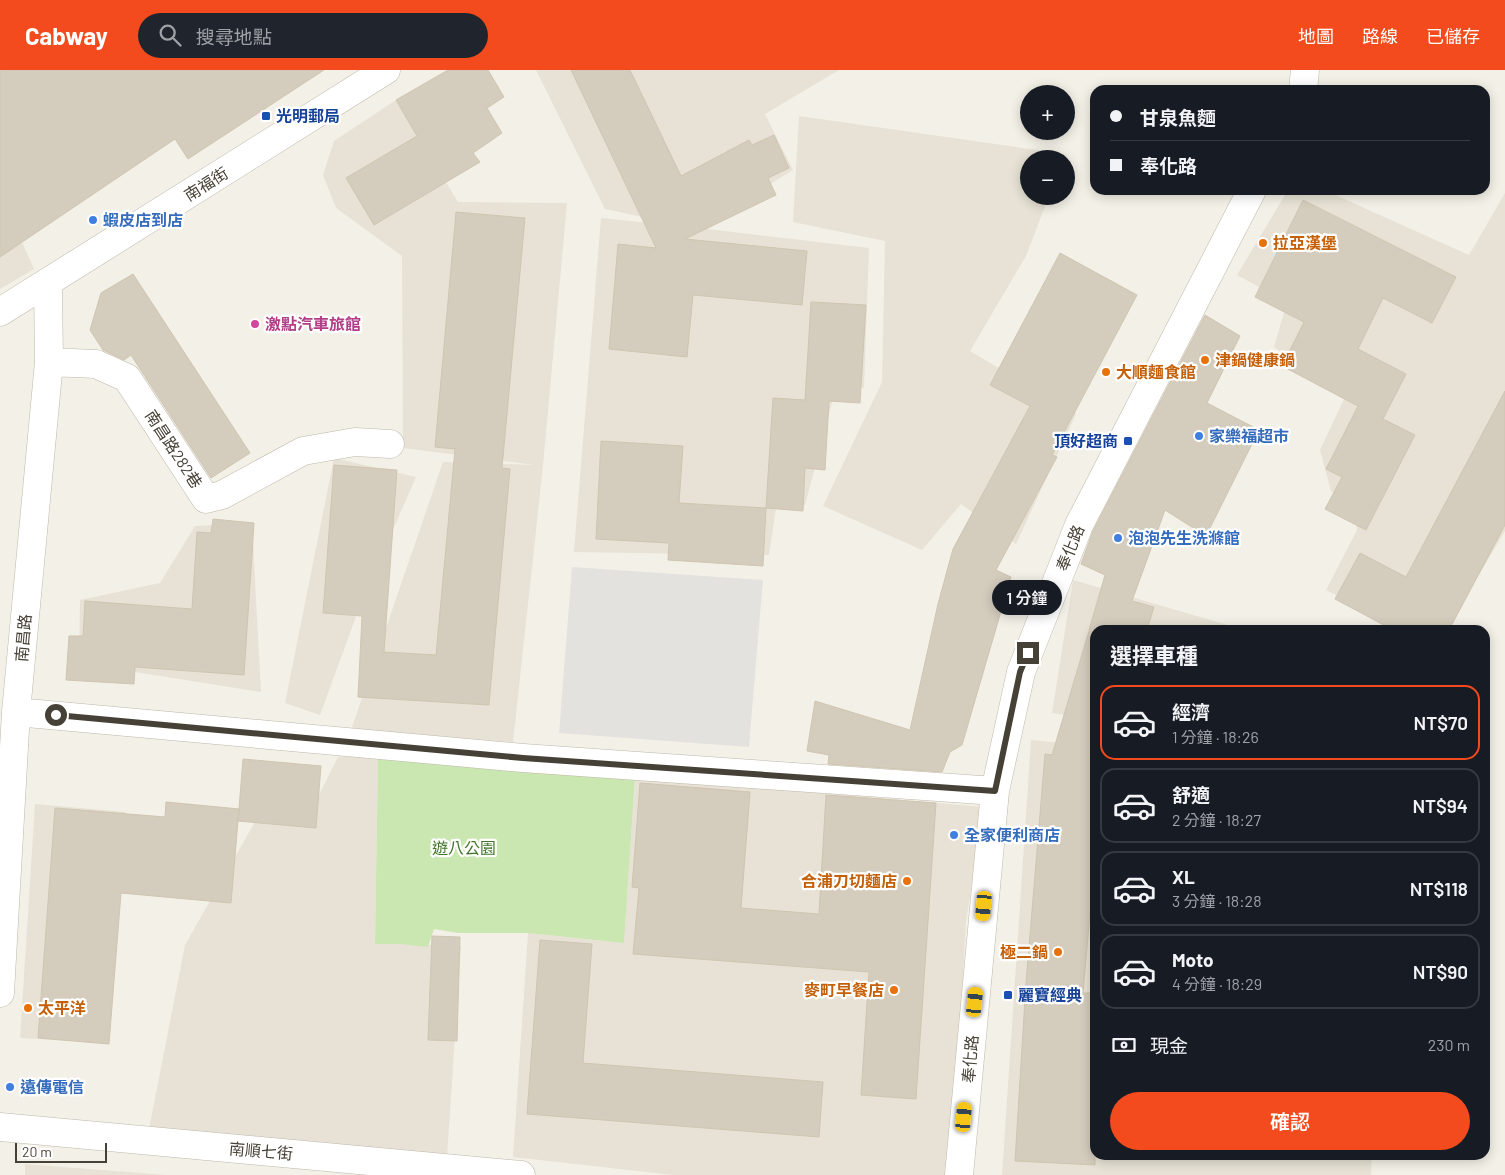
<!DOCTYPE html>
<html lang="zh-TW">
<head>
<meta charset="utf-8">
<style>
  body { margin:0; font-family:Barlow,"Noto Sans TC",sans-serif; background:#20242c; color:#f1f3f6; height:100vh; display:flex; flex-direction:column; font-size:19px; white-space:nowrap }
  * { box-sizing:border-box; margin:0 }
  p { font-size:16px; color:#9ea1a6 }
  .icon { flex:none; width:28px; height:28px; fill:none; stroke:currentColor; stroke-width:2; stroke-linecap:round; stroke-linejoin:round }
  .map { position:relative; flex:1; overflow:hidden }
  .drawer { position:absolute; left:1090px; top:555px; width:400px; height:535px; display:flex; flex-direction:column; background:#171b24; border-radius:15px; box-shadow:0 2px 12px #0003 }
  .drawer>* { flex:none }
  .hud { position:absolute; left:1090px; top:15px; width:400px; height:110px; border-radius:15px; box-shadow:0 2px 12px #0003; display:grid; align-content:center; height:110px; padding:0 20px; background:#171b24 }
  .fabs { position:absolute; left:1020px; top:15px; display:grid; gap:10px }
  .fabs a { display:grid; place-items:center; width:55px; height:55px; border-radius:50%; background:#171b24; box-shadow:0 2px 12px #0003; font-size:25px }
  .scale { position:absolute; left:15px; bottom:12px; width:92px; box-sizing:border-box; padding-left:5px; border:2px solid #464136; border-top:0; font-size:14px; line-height:18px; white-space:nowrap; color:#464136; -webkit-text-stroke:4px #fff; paint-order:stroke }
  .end { position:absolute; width:22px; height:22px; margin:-11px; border:6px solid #464136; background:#fff; box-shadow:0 0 0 2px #fff }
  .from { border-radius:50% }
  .bubble { position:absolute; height:35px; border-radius:18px; background:#171b24; box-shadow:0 2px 12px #0003; font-size:16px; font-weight:600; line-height:35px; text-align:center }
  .car { position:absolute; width:15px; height:30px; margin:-15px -8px; border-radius:6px; box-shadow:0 0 4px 1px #0007; background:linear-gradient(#f5c518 24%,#345 0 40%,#f5c518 0 76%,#345 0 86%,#f5c518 0) }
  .hud b { display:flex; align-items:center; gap:18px; height:48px; font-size:19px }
  .hud b+b { border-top:1px solid #363941 }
  .hud i { width:12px; height:12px; background:#f1f3f6 }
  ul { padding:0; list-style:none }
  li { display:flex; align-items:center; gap:15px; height:75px; margin:0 10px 8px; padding:0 10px; border:2px solid #363941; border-radius:15px }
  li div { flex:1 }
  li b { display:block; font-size:19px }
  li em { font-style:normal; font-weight:600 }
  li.active { border-color:#f34b1e }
  li>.icon { width:45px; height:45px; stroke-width:1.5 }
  h2 { padding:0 20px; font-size:22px; line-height:60px }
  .pay { display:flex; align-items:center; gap:12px; height:55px; padding:0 20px; font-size:19px }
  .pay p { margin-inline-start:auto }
  .action { display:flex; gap:10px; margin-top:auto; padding:10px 20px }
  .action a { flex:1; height:58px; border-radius:30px; background:#f34b1e; color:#fff; font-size:20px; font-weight:600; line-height:58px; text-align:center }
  header { display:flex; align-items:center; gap:30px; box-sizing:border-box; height:70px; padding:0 25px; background:#f34b1e; color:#fff }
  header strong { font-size:24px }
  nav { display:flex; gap:28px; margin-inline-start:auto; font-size:18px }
  .search { width:350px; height:45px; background:#20242c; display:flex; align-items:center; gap:12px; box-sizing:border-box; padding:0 18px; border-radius:28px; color:#9ea1a6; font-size:19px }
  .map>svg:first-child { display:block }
</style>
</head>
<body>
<header>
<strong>Cabway</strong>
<div class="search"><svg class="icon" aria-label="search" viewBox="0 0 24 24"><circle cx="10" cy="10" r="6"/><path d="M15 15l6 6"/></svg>搜尋地點</div>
<nav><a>地圖</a><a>路線</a><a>已儲存</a></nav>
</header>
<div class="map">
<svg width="1505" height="1105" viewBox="0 0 1505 1105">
  <rect width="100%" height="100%" fill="#f3f0e7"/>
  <path fill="#e7e2d5" d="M536,0H839L765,44L793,100L699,158L869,178L864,318L837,314L805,435L777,430L769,485L574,482L601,148L690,157L605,139Z
    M396,30L458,132L567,133L543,396L513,672L351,660L443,392L535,395L403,378L402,186L336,138L323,105L334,71Z
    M799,46L1065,84L1063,89H1029V126H1049L1026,186L970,281L1076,344L1016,474L961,434L922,480L823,436L882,312L885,171L793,152Z
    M1288,120H1324L1469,185L1505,123V461L1446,560H1408L1326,520L1357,460L1354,438L1331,421L1320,380L1345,327L1274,277L1287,232L1237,205Z
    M0,123L34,199L0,219Z
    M334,388L416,407L361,533L320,645L285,633Z
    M252,453L261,622L79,593L80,530L160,513L195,456Z
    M1073,510L1245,560H1095V649L1052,643Z
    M1031,670L1095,676V1085H1372L1371,1105H1002Z
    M378,685L375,873L461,876L447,1087L149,1059L185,875L269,727L315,733L338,687Z
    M635,707L983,737L966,852L952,1105H673L513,1087L528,863L624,873Z
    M35,734L126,742L109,973L20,968Z
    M25,1094L166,1105H25Z"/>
  <path fill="#cae6b1" d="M378,685L635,707L624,873L528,863H458L434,859L428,877L401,874H375Z"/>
  <path fill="#e4e2df" d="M572,497L763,510L749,677L559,663Z"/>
  <path fill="#d4ccbd" stroke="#cfc5b0" d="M0,0H324L188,89L175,69L0,187Z
    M448,0H488L504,27L487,38L502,63L473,83L480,92L374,155L346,108L417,66L396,30Z
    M571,0H630L681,106L749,70L752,75L774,65L789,98L768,108L776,125L685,169L807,181L802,235L693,225L687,287L609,279L618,174L656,178Z
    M1303,130L1456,207L1432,253L1383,228L1358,279L1406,304L1383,349L1415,365L1366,460L1325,439L1342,407L1326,399L1358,336L1282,296L1304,252L1255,227Z
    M456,142L525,148L502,398L510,399L489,635L358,627L362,546L323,543L334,395L397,400L384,582L436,585L455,379L435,377Z
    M1060,183L1137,225L1052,385L1057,387L996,500L1011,507L962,675L950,682L942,702L828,694L829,685L807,681L815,631L910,660L938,534L953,479L1030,336L990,315Z
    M133,204L250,383L211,408L131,285L124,290L103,280L90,260L101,223Z
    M811,232L866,235L860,333L829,331L825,400L805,398L803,441L766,438L773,328L805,330Z
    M1205,245L1240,266L1207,333L1259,360L1206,466L1165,440L1132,531L1154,537L1147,560H1089L1105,505L1081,494L1093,461Z
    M1505,321V455L1449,560H1393L1335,529L1360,483L1406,507Z
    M601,371L683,376L679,433L766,438L763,496L668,490L669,473L596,469Z
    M213,449L254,453L244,605L135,597L134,614L66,610L69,566H83L85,531L192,539L197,462L211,463Z
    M1089,561L1095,562V843H1090L1083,923H1095V1095L1015,1091L1026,913L1045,684L1052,685Z
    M243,689L321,696L316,758L238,751Z
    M640,713L750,722L741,838L819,844L826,725L936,733L916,1029L861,1025L869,902L633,884L639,818L632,817Z
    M166,732L239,739L231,833L121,823L109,974L38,968L55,738L165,747Z
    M432,866L460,867L457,971L428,970Z
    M540,870L592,874L583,993L823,1012L819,1067L527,1044Z"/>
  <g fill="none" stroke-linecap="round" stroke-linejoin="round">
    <g stroke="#beb8aa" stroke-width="29">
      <path id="minor" d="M1303,20L1305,0
        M0,242L386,0
        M49,292L96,294L127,308L206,429L222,425L303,381L355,372L390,374
        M16,642L523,688L995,721
        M0,923L16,642L49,292L48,213
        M0,1057L521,1105
        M959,1105L995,721L1021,602L1079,455L1252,120"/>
    </g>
    <use href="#minor" stroke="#fff" stroke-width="28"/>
  </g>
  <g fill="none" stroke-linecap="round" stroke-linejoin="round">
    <path stroke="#464136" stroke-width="6" d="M56,645L523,688L995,721L1020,602L1028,583"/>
  </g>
  <g fill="#1a4fb4" stroke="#fff" stroke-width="2">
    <rect x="261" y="41" width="10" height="10" rx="2.5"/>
    <rect x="1123" y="366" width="10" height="10" rx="2.5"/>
    <rect x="1003" y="920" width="10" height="10" rx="2.5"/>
  </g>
  <g fill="#3f7fe0" stroke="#fff" stroke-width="2">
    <circle cx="93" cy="150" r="5"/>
    <circle cx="1199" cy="366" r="5"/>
    <circle cx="1118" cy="468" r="5"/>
    <circle cx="954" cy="765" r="5"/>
    <circle cx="10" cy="1017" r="5"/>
  </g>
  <g fill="#e8710a" stroke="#fff" stroke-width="2">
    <circle cx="1263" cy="173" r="5"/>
    <circle cx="1205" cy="290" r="5"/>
    <circle cx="1106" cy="302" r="5"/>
    <circle cx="907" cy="811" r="5"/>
    <circle cx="1058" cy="882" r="5"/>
    <circle cx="894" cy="920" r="5"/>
    <circle cx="28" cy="938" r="5"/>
  </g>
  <circle fill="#d1479c" stroke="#fff" stroke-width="2" cx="255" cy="254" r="5"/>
  <g text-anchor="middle" stroke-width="4.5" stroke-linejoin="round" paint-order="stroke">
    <g font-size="16" font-weight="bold" fill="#164399" stroke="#fff" text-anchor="start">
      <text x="276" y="52">光明郵局</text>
      <text x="1118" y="377" text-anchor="end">頂好超商</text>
      <text x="1018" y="931">麗寶經典</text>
    </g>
    <g font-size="16" fill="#464136" stroke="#fff">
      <text transform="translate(206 114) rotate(-32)" y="6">南福街</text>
      <text transform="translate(174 379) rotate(57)" y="6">南昌路282巷</text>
      <text transform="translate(1070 478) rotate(-68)" y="6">奉化路</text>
      <text transform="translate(23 568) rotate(-85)" y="6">南昌路</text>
      <text transform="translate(970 989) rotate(-85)" y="6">奉化路</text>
      <text transform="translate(261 1081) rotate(5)" y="6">南順七街</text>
    </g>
    <g font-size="16" font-weight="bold" fill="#366cbe" stroke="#fff" text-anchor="start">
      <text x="103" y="156">蝦皮店到店</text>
      <text x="1209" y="372">家樂福超市</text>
      <text x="1128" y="474">泡泡先生洗滌館</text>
      <text x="964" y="771">全家便利商店</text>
      <text x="20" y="1023">遠傳電信</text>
    </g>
    <g font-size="16" font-weight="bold" fill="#c56008" stroke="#fff" text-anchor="start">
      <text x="1273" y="179">拉亞漢堡</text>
      <text x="1215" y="296">津鍋健康鍋</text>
      <text x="1116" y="308">大順麵食館</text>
      <text x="897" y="817" text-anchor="end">合浦刀切麵店</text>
      <text x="1048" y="888" text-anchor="end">極二鍋</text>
      <text x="884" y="926" text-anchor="end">麥町早餐店</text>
      <text x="38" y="944">太平洋</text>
    </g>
    <g font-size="16" font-weight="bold" fill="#b23c85" stroke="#fff" text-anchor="start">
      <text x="265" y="260">激點汽車旅館</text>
    </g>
    <g font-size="16" fill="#42762b" stroke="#fff">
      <text x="464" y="784">遊八公園</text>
    </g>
  </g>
</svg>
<div class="fabs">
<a>+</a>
<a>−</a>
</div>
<div class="scale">20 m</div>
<i class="end from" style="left:56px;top:645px"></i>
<i class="end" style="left:1028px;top:583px"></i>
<div class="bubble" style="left:992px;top:510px;width:70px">1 分鐘</div>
<i class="car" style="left:984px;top:836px;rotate:185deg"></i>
<i class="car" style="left:975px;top:932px;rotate:6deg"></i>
<i class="car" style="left:964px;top:1047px;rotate:5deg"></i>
<div class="hud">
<b><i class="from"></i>甘泉魚麵</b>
<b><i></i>奉化路</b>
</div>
<section class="drawer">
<h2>選擇車種</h2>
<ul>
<li class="active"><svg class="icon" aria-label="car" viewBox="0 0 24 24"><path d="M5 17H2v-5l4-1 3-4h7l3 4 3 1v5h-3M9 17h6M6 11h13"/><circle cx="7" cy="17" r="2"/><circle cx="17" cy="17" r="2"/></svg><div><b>經濟</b><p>1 分鐘 · 18:26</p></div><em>NT$70</em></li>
<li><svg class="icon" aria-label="car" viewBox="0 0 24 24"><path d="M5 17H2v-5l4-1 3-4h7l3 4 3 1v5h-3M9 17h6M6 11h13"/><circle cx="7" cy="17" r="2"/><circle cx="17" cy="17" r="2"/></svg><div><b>舒適</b><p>2 分鐘 · 18:27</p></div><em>NT$94</em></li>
<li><svg class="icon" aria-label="car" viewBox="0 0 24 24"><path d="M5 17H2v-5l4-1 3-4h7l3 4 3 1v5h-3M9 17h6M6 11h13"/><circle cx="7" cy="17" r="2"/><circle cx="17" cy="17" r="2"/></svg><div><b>XL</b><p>3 分鐘 · 18:28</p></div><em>NT$118</em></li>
<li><svg class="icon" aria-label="car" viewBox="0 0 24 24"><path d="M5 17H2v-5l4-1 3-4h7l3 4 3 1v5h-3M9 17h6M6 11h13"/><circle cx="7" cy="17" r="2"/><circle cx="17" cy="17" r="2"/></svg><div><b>Moto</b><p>4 分鐘 · 18:29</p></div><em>NT$90</em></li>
</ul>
<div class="pay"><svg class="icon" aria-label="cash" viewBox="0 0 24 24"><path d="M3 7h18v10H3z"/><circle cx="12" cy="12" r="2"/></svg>現金<p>230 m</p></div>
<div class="action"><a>確認</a></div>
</section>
</div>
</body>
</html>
